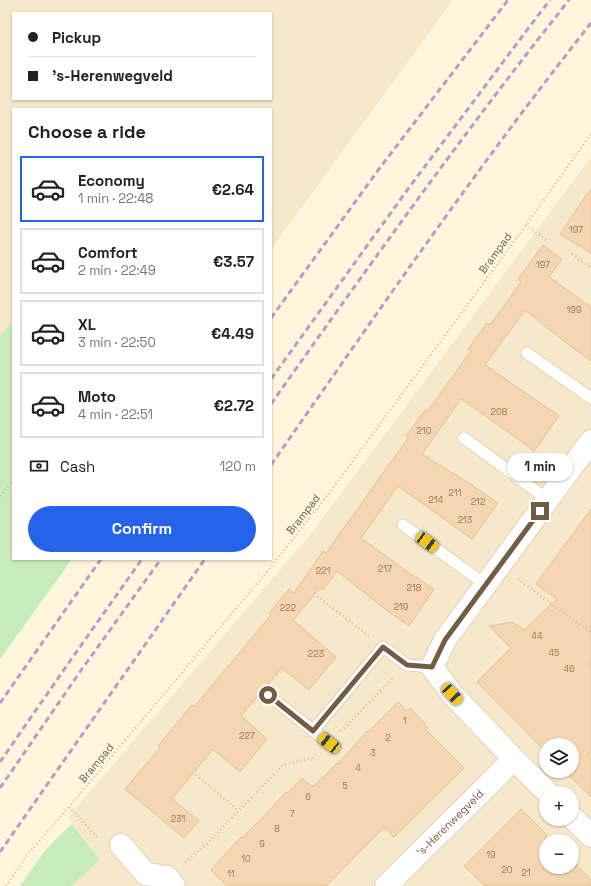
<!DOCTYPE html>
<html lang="en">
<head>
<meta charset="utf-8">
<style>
  body { margin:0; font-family:"Space Grotesk",sans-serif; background:#f6f6f6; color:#222; height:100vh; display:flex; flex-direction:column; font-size:15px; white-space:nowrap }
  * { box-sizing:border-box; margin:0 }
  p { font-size:13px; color:#767676 }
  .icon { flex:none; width:22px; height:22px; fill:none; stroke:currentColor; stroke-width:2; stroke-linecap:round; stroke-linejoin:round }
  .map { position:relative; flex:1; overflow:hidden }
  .drawer { position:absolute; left:12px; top:108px; width:260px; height:452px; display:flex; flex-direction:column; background:#fff; border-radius:0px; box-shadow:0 1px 3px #0004 }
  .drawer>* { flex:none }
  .top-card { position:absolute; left:12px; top:12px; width:260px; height:88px; border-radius:0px; box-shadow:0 1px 3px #0004; display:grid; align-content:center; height:88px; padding:0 16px; background:#fff }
  .tools { position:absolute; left:539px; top:738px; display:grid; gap:8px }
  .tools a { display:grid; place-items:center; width:40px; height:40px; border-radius:50%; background:#fff; box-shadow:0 1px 3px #0004; font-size:20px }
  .end { position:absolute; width:18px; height:18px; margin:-9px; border:5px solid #735c44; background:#fff; box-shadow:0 0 0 2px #fff }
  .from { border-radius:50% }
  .bubble { position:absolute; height:28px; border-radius:14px; background:#fff; box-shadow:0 1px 3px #0004; font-size:13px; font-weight:700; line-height:28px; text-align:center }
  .car { position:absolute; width:12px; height:24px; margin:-12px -6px; border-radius:5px; box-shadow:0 0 3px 1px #0007; background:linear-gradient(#f5c518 24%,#345 0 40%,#f5c518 0 76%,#345 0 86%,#f5c518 0) }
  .top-card b { display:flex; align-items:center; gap:14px; height:38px; font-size:15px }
  .top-card b+b { border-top:1px solid #e0e0e0 }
  .top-card i { width:10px; height:10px; background:#222 }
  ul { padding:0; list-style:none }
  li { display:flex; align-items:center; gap:12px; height:66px; margin:0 8px 6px; padding:0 8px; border:2px solid #e0e0e0; border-radius:0px }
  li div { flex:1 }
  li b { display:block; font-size:15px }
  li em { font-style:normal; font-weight:700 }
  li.current { border-color:#2563eb }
  li>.icon { width:36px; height:36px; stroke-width:1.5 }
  h2 { padding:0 16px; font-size:18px; line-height:48px }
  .pay { display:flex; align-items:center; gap:10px; height:44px; padding:0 16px; font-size:15px }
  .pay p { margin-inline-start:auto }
  .action { display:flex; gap:8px; margin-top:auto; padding:8px 16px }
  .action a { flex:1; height:46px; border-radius:24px; background:#2563eb; color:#fff; font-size:16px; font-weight:700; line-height:46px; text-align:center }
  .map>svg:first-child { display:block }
</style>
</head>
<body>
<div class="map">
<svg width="591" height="886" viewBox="0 0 591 886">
  <rect width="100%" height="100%" fill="#fdf5dc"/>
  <path fill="#f5e8cb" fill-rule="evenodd" d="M0,0H453L271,249V109H13V321L0,336ZM13,13H271V99H13Z
    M591,157V886H71L100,860L68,817L311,534ZM546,745H572V771H546ZM546,793H572V819H546ZM546,841H572V867H546Z"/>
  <path fill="#c8ebbb" d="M13,321V559H72L0,659V336Z
    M72,824L100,860L71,886H20L44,852L58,837Z"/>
  <path fill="#f4d6b3" stroke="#e8bf92" d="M591,188V254L579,245V246L560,234Z
    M543,245L562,259L549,277L591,307V361L569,345L525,310L485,365L559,416L534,451L507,431L461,399L422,454L470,484L498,503L472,539L398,486L361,538L405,570L434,589L409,626L381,606L337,571L323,590L320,588L293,620L336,657L309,690L282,668L241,716L267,739L240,772L213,749L172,799L199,821L184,838L125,789L160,748L158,746L192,705L194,707L271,615L269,613L289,589L294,593L323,551L326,553L408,438L406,436L425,410L427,412L471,351L468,349L487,323L490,325L521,282L518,279Z
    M591,509V662L589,664L591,666V751L588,755L591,758V797L565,771H572V745H546V752L477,682L511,648L489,626L512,622L524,630L557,599L536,584Z
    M398,702L407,711L410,708L426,724L425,725L428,728L426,730L464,768L394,837L384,827L326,886H227L211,870L241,837L242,838L257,823H258L285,793H286L287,792L288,793L302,778L312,787L313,785L314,786L322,777L323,778L337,763L338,764L367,731L368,732Z
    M521,809L546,834V867H572V860L591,880V886H485L464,866Z"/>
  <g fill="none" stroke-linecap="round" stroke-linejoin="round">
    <g stroke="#e1d2b9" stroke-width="13">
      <path id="service" d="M527,353L591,398
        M464,438L548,500
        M403,525L486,585
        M268,695L329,743
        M313,731L383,647L407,665L432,667"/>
    </g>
    <g stroke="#e1d2b9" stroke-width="24">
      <g id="minor">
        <path d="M548,793L514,759L452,694L432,667L445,640L591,441"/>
        <path d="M572,817L591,836"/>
        <path d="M121,845L146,874L167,877L174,886"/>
        <path id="s1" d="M386,886L514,759"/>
      </g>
    </g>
    <path stroke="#d8b997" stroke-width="2.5" stroke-dasharray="1 3" stroke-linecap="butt" d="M526,225L546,240
      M572,254L591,268
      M0,496L13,480
      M518,579L591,633
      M314,594L370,637
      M341,731L394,677
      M196,775L239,811
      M69,807L97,837L99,838
      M185,862L208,843L283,765L312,758L316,755
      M6,886L28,854L69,807L270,568L333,488L526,225L591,134"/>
    <use href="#service" stroke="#fff" stroke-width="11"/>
    <use href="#minor" stroke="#fff" stroke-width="22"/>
    <path stroke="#b89cc6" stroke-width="3" stroke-dasharray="6 4" stroke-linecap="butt" d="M271,318L379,169L508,0
      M271,379L408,189L527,30L550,0
      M271,404C368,267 465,131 569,0
      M271,465C375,316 478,166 591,23
      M0,703L101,559
      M0,762L70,661L142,559
      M0,788L82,669L161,559
      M0,852L205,559"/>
  </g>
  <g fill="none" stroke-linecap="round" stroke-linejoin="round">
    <path stroke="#735c44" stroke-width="5" d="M268,695L313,731L383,647L407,665L432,667L445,640L540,511"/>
  </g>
  <g text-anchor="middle" stroke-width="3.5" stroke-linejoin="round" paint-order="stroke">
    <g font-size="9" fill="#937a60">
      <text x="576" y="233">197</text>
      <text x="543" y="268">197</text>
      <text x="574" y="313">199</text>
      <text x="499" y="415">208</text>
      <text x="424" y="434">210</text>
      <text x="455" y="496">211</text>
      <text x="436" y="503">214</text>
      <text x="478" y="505">212</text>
      <text x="465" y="523">213</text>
      <text x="385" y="572">217</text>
      <text x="323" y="574">221</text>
      <text x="414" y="591">218</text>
      <text x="401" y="610">219</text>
      <text x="288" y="611">222</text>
      <text x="537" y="639">44</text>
      <text x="554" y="656">45</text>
      <text x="316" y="657">223</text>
      <text x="569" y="672">46</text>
      <text x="405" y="724">1</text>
      <text x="247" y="739">227</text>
      <text x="388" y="741">2</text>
      <text x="373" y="756">3</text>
      <text x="358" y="771">4</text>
      <text x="345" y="789">5</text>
      <text x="308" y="800">6</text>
      <text x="292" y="817">7</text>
      <text x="178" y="822">231</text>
      <text x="277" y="832">8</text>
      <text x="262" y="847">9</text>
      <text x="491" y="858">19</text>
      <text x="246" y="862">10</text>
      <text x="507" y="873">20</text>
      <text x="526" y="876">21</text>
      <text x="231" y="877">11</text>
    </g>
    <g font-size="11" fill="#735c44" stroke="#fff8e4">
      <text transform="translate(495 253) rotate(-54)" y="4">Brampad</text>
      <text transform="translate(303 514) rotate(-52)" y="4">Brampad</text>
      <text transform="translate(96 763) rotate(-50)" y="4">Brampad</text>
      <text dy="4" stroke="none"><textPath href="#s1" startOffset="90">'s-Herenwegveld</textPath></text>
    </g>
  </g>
</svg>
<div class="tools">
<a><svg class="icon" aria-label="layers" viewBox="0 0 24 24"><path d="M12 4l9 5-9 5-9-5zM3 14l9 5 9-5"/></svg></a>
<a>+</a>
<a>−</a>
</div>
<i class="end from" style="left:268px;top:695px"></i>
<i class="end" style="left:540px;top:511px"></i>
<div class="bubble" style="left:507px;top:453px;width:66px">1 min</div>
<i class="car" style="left:427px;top:542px;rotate:126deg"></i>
<i class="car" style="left:452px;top:694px;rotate:137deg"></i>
<i class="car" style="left:329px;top:743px;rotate:308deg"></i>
<div class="top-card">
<b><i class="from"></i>Pickup</b>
<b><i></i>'s-Herenwegveld</b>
</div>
<section class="drawer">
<h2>Choose a ride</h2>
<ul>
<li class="current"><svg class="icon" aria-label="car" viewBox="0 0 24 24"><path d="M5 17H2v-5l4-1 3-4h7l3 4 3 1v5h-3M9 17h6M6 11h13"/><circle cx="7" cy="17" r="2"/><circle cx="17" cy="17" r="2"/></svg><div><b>Economy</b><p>1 min · 22:48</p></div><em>€2.64</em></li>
<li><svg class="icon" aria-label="car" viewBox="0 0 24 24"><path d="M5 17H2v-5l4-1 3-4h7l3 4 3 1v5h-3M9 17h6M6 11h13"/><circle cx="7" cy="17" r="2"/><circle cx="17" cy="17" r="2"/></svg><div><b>Comfort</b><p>2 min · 22:49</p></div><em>€3.57</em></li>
<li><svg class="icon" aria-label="car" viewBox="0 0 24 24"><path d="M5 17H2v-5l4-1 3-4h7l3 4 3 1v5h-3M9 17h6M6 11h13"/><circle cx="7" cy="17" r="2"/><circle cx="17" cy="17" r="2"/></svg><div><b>XL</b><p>3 min · 22:50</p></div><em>€4.49</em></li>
<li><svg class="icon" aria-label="car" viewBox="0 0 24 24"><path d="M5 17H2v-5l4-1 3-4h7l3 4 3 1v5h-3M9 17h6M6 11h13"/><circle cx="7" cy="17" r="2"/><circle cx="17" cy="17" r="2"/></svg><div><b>Moto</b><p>4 min · 22:51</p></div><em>€2.72</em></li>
</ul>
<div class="pay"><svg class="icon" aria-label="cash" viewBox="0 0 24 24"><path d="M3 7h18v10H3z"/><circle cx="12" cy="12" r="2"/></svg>Cash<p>120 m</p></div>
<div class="action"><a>Confirm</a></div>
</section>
</div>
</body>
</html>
